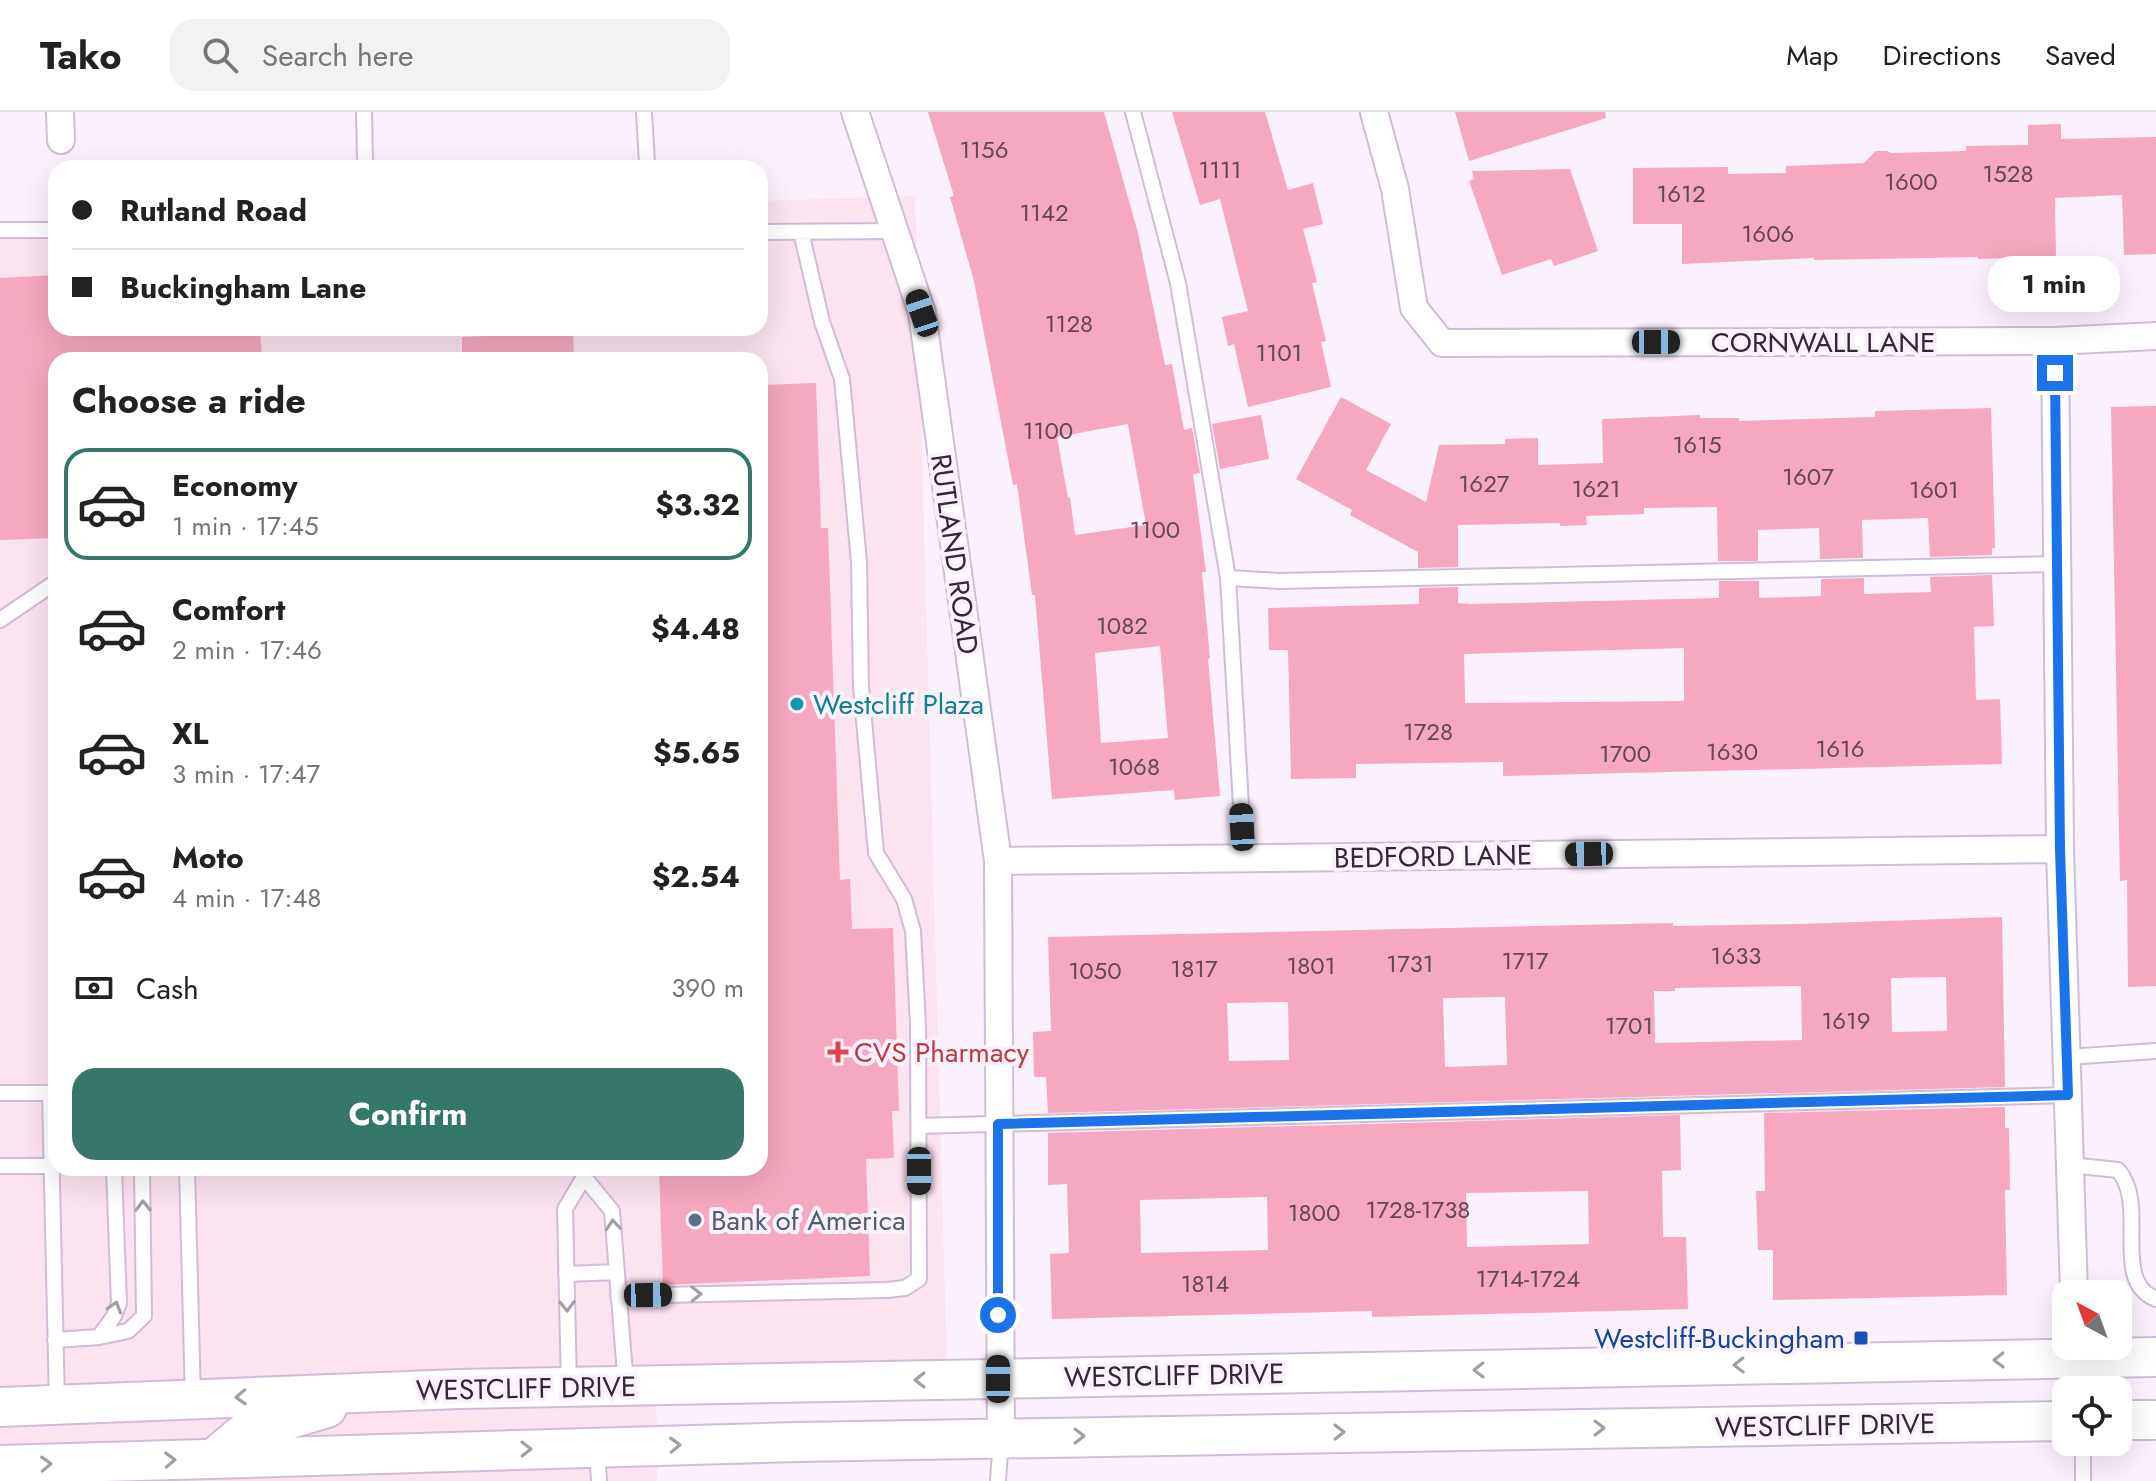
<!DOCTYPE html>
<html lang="en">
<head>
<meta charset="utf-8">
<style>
  body { margin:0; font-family:Jost,sans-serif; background:#f2f2f2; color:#222; height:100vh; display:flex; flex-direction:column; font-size:30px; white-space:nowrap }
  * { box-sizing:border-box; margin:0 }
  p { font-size:26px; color:#767676 }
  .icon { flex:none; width:44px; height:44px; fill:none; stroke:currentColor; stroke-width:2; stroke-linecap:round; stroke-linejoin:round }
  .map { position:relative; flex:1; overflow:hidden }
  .side { position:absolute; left:48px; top:240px; width:720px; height:824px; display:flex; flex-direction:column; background:#fff; border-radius:24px; box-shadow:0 8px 32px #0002 }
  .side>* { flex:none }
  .top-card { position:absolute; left:48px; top:48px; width:720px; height:176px; border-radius:24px; box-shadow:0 8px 32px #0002; display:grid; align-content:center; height:176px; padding:0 24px; background:#fff }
  .needle { width:52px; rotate:319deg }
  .controls { position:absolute; left:2052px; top:1168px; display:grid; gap:16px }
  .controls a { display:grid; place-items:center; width:80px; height:80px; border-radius:16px; background:#fff; box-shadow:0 8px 32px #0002; font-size:40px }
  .end { position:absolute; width:36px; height:36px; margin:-18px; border:10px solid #1a73e8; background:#fff; box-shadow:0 0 0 4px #fff }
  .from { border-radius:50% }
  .bubble { position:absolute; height:56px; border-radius:24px; background:#fff; box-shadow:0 8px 32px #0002; font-size:26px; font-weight:700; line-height:56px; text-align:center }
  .car { position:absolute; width:24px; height:48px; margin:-24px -12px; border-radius:10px; box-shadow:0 0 6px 2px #0007; background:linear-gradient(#222 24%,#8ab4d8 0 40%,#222 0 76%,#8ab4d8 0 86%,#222 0) }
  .top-card b { display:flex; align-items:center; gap:28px; height:76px; font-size:30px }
  .top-card b+b { border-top:2px solid #e0e0e0 }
  .top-card i { width:20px; height:20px; background:#222 }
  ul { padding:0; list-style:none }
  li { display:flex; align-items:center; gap:24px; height:112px; margin:0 16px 12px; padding:0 8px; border:4px solid transparent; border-radius:24px }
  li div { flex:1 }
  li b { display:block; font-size:30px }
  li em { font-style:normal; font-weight:700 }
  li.selected { border-color:#35786a }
  li>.icon { width:72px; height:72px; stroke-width:1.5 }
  h2 { padding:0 24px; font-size:36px; line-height:96px }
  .pay { display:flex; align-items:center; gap:20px; height:88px; padding:0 24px; font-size:30px }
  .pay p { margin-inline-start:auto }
  .action { display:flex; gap:16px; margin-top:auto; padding:16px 24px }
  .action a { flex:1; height:92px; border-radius:24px; background:#35786a; color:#fff; font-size:32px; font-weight:700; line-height:92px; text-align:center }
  header { display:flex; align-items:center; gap:48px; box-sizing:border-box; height:112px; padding:0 40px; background:#fff; border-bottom:2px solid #e0e0e0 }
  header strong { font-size:38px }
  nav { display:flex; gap:44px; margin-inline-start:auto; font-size:28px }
  .search { width:560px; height:72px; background:#f2f2f2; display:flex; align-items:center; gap:20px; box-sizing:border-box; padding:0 28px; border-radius:24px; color:#767676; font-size:30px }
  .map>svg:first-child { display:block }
</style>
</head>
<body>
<header>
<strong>Tako</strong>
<div class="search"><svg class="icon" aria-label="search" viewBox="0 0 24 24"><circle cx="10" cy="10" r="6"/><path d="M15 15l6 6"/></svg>Search here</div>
<nav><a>Map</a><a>Directions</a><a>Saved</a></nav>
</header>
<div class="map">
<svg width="2156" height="1369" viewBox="0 0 2156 1369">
  <rect width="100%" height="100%" fill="#faf1fc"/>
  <path fill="#fbe3ef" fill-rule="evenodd" d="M915,84L947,1261L656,1254L657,1369H0V114L56,112V216H760V89ZM56,248H760V1056H56Z"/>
  <path fill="#f5a8bf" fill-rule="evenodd" d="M928,0H1104L1138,121L1165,253L1172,252L1184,318L1192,316L1200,361L1193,362L1206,460H1202L1210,546L1208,547L1220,684L1175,688L1174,678L1052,687L1035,483H1032L1017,372L1013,373L974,169L950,85L954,84ZM1128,312L1146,413L1075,423L1070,385L1068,386L1057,325ZM1160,534L1168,626L1101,631L1095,541Z
    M1172,0H1265L1288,78L1313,71L1323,112L1303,117L1317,170L1312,171L1326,229L1321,230L1331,275L1248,295L1234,232L1228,234L1222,205L1248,199L1220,87L1200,93Z
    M1455,0H1605L1606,6L1469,49Z
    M2061,12V27L2156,25V142L2124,143L2122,83L2055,86L2056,145L1978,147V145L1814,148V146L1682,152V112H1633V56L1728,55V62L1786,61V54L1864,51L1876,39H1887L1891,41L1966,39V34L2028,33V13Z
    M1570,57L1598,139L1554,154L1551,147L1502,163L1469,69L1474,67L1472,59Z
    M56,163V216H260L262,248H56V426L0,428V166Z
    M573,220L574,248H462V225Z
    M816,271L821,416H828L840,768L850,767L852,817L893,816L899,999H892L894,1046L866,1047L870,1164L663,1173L659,1056H760V273Z
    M1341,285L1391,312L1366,358L1426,390L1439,333L1505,332V327L1538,326V353L1603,351L1602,307L1700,303V306H1739V309L1875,305V299L1991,296L1995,436H1992V443L1930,445L1928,406L1862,408L1863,446L1820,447L1819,416L1758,418V449H1718L1717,395L1644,396V402L1586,404L1587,413L1560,414V411L1458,413V455L1418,456V440L1350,403L1352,398L1296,367Z
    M2156,294V874L2128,875L2127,768L2120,769L2111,295Z
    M1261,303L1269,347L1220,357L1212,312Z
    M1992,463L1994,514L1974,515L1976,588L2000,587L2002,652L1503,664V650L1356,652V666L1291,667L1288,538H1269L1268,496L1419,492V476L1458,475V491L1469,492L1719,486V469H1759V486L1821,484V467L1864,466V482L1931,480L1930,465ZM1684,536V589L1465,591L1464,542Z
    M2002,805L2005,975L1048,1001L1046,965H1034L1033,920L1051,919L1048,825L1673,811V814L1799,812ZM1946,865L1947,919L1892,920L1891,866ZM1801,874L1802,928L1655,931L1654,879H1675V876ZM1505,885L1507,953L1445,955L1443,886ZM1288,890L1289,948L1229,949L1227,891Z
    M2005,995V1016H2009L2010,1078H2005L2007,1183L1773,1188V1138H1758L1756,1079H1765L1764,1001Z
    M1680,1003L1681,1058L1662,1059L1663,1125H1686L1688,1197L1372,1205V1199L1052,1207L1050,1142L1069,1141L1067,1072L1048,1073V1021ZM1588,1079L1589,1132L1467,1135L1466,1081ZM1267,1085L1268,1138L1141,1141L1140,1088Z"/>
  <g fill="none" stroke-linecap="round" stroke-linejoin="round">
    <g stroke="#d1bcd8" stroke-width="18">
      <path id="lane" d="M364,0L365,46
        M644,0L647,51
        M1133,0L1178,171L1228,466L1244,746
        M0,118H56
        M760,120L895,119
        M1228,466L1279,469L2057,452
        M0,508L56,470
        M2067,945L2156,939
        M0,981H56
        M50,981L57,1292
        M919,1014L2068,983
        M2070,1053L2118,1058C2149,1093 2110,1169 2156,1187
        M0,1054H56
        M187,1056L193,1287
        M584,1065L612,1099L626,1274
        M566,1162L617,1160
        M618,1184L887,1178L905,1176L919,1167L918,913L913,819L904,787L876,741L861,575L859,450L842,267L822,210L801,120
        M99,1225L128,1219L144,1204L142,1056
        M55,1228L99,1225L114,1204L119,1191L114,1056
        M569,1274L565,1097L584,1065V1056
        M597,1336L599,1369
        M998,1369L1001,1326
        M2083,1369V1330"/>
    </g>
    <g stroke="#d1bcd8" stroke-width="30">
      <path id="street" d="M60,0L61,28
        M855,0L922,201L998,749L1001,1326
        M1374,0L1395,77L1414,196L1442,231L2055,229L2156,224
        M2055,229L2060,737L2074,1182
        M998,749L2060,737
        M2076,1234L2080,1278"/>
    </g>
    <g stroke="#d1bcd8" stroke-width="42">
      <path id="secondary" d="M0,1295L459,1277L2156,1245
        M2118,1308H2156
        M214,1346L245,1320L327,1296
        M0,1353L798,1330L2066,1309"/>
    </g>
    <use href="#lane" stroke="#fff" stroke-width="14"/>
    <use href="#street" stroke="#fff" stroke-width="26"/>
    <use href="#secondary" stroke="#fff" stroke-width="38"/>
  </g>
  <defs><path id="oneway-chevron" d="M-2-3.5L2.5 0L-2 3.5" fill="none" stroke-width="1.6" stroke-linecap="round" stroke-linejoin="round" transform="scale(2)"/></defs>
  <g stroke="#a29ea3">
    <use href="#oneway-chevron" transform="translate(143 1094) rotate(-91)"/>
    <use href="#oneway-chevron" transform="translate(613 1113) rotate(-95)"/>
    <use href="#oneway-chevron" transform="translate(696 1182) rotate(-1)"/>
    <use href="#oneway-chevron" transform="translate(567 1194) rotate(89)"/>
    <use href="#oneway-chevron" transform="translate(115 1195) rotate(-73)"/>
    <use href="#oneway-chevron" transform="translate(1999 1248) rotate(179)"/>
    <use href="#oneway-chevron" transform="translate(1739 1253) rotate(179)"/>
    <use href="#oneway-chevron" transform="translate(1479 1258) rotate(179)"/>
    <use href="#oneway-chevron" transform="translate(920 1268) rotate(179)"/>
    <use href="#oneway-chevron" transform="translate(241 1285) rotate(178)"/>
    <use href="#oneway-chevron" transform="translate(1599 1316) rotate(-1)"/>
    <use href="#oneway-chevron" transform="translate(1339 1320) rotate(-1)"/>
    <use href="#oneway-chevron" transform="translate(1079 1324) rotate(-1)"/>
    <use href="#oneway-chevron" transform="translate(675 1333) rotate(-2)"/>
    <use href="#oneway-chevron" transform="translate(526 1337) rotate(-1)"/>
    <use href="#oneway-chevron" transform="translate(170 1348) rotate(-2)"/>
    <use href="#oneway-chevron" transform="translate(46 1352) rotate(-2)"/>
  </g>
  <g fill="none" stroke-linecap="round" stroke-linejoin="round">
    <path stroke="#1a73e8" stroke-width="10" d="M998,1203V1012L2068,983L2060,737L2055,261"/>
  </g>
  <circle fill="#0f9aa8" stroke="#faf1fc" stroke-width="3" cx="797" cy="592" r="8"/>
  <path fill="#e0444e" stroke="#faf1fc" stroke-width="3" d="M834 928h8v8h8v8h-8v8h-8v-8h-8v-8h8z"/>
  <circle fill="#5c6f8a" stroke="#faf1fc" stroke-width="3" cx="695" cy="1108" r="8"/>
  <rect fill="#1a4fb4" stroke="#faf1fc" stroke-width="3" x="1853" y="1218" width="16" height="16" rx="4"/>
  <g text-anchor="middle" stroke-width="8" stroke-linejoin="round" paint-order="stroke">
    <g font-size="24" fill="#624856">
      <text x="984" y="46">1156</text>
      <text x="1220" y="66">1111</text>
      <text x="2008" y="70">1528</text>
      <text x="1911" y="78">1600</text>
      <text x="1681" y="90">1612</text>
      <text x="1044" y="109">1142</text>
      <text x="1768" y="130">1606</text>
      <text x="1069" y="220">1128</text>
      <text x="1279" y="249">1101</text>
      <text x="1048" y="327">1100</text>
      <text x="1697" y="341">1615</text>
      <text x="1808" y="373">1607</text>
      <text x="1484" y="380">1627</text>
      <text x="1596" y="385">1621</text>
      <text x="1934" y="386">1601</text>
      <text x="1155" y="426">1100</text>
      <text x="1122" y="522">1082</text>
      <text x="1428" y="628">1728</text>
      <text x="1840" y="645">1616</text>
      <text x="1732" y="648">1630</text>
      <text x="1625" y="650">1700</text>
      <text x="1134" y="663">1068</text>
      <text x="1736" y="852">1633</text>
      <text x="1525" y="857">1717</text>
      <text x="1410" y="860">1731</text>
      <text x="1311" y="862">1801</text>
      <text x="1194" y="865">1817</text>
      <text x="1095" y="867">1050</text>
      <text x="1846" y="917">1619</text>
      <text x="1629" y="922">1701</text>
      <text x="1418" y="1106">1728-1738</text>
      <text x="1314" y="1109">1800</text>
      <text x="1528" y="1175">1714-1724</text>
      <text x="1205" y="1180">1814</text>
    </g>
    <g font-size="28" fill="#312833" stroke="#faf1fc">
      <text x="1823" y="240">CORNWALL LANE</text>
      <text transform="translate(955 442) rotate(82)" y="10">RUTLAND ROAD</text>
      <text transform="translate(1433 744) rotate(-1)" y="10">BEDFORD LANE</text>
      <text transform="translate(1174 1263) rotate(-1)" y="10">WESTCLIFF DRIVE</text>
      <text transform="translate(526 1276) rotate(-1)" y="10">WESTCLIFF DRIVE</text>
      <text transform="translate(1825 1313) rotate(-1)" y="10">WESTCLIFF DRIVE</text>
    </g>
    <g font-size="28" fill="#0d838f" stroke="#faf1fc" text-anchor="start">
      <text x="813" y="602">Westcliff Plaza</text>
    </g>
    <g font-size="28" fill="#be3a42" stroke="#faf1fc" text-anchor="start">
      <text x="854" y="950">CVS Pharmacy</text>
    </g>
    <g font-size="28" fill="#4e5e75" stroke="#faf1fc" text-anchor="start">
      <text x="711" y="1118">Bank of America</text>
    </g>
    <g font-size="28" fill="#164399" stroke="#faf1fc" text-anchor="end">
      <text x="1845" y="1236">Westcliff-Buckingham</text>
    </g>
  </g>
</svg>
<div class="controls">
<a><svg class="needle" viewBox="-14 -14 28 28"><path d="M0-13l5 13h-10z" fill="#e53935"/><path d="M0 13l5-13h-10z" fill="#767676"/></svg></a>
<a><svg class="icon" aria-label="locate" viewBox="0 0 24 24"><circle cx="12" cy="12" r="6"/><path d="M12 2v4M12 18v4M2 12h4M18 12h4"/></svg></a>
</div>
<i class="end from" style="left:998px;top:1203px"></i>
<i class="end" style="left:2055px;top:261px"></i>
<div class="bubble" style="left:1988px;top:144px;width:132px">1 min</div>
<i class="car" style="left:922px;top:201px;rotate:341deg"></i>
<i class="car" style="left:1656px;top:230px;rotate:90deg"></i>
<i class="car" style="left:1242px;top:715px;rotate:357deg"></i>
<i class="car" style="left:1589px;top:742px;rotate:269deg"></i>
<i class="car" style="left:919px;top:1059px;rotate:180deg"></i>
<i class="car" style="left:648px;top:1183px;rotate:89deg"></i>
<i class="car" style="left:998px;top:1267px;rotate:0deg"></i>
<div class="top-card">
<b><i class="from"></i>Rutland Road</b>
<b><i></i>Buckingham Lane</b>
</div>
<section class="side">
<h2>Choose a ride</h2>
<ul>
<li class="selected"><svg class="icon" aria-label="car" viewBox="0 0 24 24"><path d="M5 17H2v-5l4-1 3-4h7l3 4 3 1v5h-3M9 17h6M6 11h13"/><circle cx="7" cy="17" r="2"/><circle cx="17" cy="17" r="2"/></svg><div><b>Economy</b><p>1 min · 17:45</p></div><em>$3.32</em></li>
<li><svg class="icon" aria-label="car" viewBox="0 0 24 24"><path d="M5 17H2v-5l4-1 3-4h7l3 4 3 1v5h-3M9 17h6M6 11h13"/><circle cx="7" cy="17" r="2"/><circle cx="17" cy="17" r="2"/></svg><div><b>Comfort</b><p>2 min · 17:46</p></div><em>$4.48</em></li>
<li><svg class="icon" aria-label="car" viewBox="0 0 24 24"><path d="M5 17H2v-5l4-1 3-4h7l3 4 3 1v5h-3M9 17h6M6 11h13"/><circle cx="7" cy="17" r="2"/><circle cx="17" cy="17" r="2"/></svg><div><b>XL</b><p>3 min · 17:47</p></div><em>$5.65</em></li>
<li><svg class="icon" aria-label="car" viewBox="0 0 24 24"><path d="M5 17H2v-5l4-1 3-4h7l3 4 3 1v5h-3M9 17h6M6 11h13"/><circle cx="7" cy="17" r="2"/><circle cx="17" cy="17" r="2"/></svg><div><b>Moto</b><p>4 min · 17:48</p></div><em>$2.54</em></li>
</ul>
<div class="pay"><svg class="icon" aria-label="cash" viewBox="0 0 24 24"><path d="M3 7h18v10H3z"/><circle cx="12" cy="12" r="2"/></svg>Cash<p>390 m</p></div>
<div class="action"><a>Confirm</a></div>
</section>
</div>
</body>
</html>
